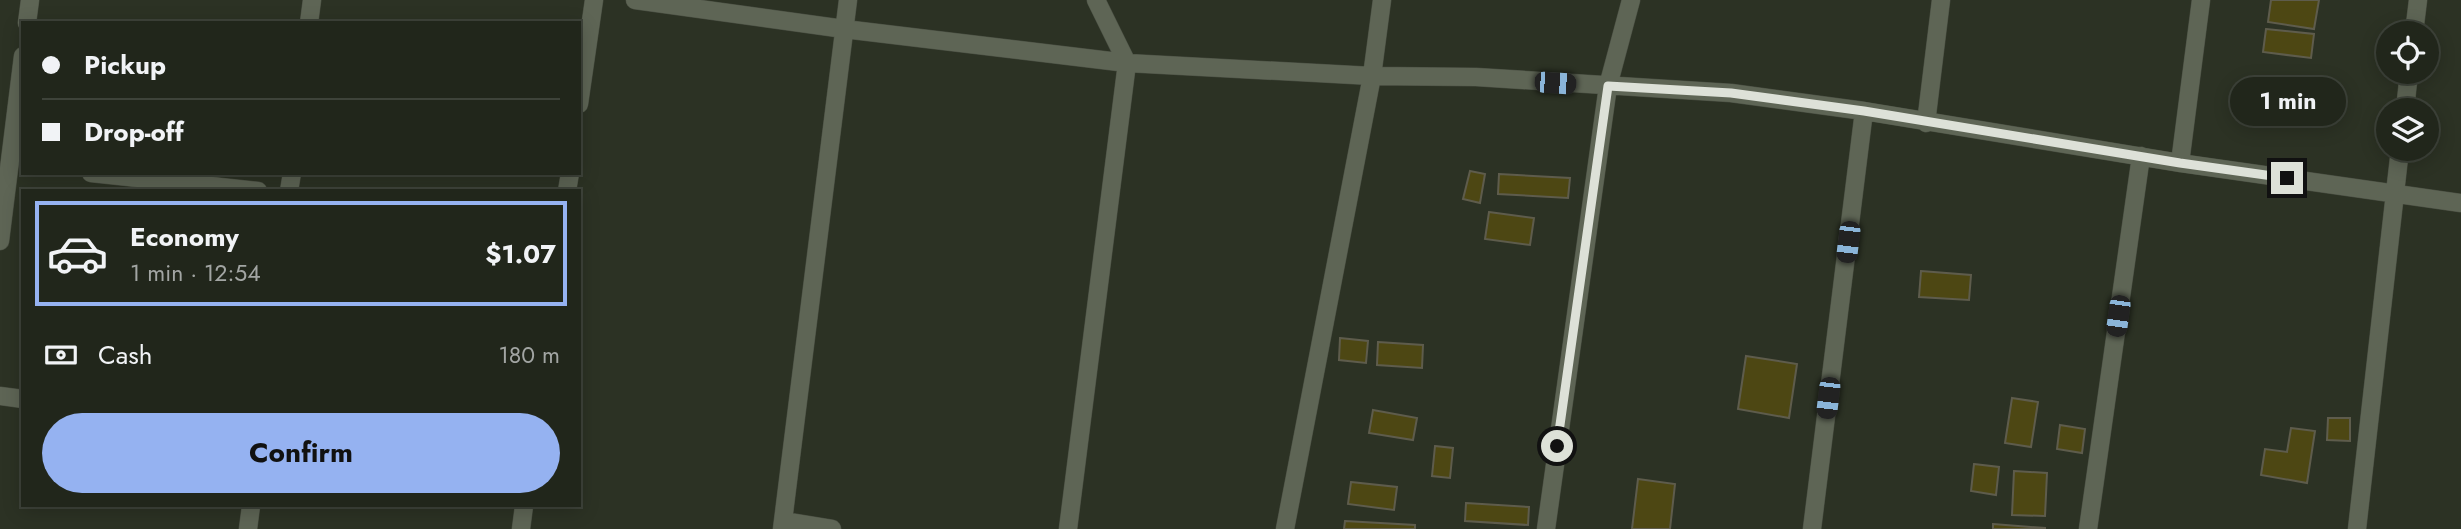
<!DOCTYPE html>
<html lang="en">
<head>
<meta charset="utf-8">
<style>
  body { margin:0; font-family:Jost,sans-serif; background:#2d3228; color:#f1f3f6; height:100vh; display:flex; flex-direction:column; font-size:26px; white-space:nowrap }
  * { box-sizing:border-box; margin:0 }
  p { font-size:23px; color:#a2a5a3 }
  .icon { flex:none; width:38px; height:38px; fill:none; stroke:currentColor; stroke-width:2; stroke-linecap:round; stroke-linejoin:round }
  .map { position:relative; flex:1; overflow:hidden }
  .side { position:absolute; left:21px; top:189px; width:560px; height:318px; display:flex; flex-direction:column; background:#21261b; border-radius:0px; box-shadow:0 4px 18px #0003,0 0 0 2px #3e433a }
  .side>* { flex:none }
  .hud { position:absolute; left:21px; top:21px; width:560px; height:154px; border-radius:0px; box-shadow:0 4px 18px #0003,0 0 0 2px #3e433a; display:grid; align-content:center; height:154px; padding:0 21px; background:#21261b }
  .buttons { position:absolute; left:2376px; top:21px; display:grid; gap:14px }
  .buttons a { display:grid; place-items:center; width:63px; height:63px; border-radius:50%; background:#21261b; box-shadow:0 4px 18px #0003,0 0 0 2px #3e433a; font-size:35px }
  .end { position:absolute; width:32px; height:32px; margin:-16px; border:9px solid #dde1d8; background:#111; box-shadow:0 0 0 4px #111 }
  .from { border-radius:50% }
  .bubble { position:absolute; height:49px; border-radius:24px; background:#21261b; box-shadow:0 4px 18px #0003,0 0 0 2px #3e433a; font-size:23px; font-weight:700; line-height:49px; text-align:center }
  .car { position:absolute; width:21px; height:42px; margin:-21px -10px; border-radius:9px; box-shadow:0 0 5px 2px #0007; background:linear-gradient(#222 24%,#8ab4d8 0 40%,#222 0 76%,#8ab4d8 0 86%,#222 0) }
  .hud b { display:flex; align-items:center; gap:24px; height:66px; font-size:26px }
  .hud b+b { border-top:2px solid #3e433a }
  .hud i { width:18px; height:18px; background:#f1f3f6 }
  ul { padding:12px 0 0; list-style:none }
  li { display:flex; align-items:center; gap:21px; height:105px; margin:0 14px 10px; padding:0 7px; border:4px solid transparent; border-radius:0px }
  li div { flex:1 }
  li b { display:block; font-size:26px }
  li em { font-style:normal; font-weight:700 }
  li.on { border-color:#95b2f1 }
  li>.icon { width:63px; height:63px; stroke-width:1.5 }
  .pay { display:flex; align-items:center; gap:18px; height:77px; padding:0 21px; font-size:26px }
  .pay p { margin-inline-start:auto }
  .cta { display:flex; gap:14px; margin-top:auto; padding:14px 21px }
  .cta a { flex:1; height:80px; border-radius:42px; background:#95b2f1; color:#111; font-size:28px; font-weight:700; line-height:80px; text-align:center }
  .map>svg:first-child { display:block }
</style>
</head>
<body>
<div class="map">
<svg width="2461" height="529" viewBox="0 0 2461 529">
  <rect width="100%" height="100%" fill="#2c3224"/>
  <path fill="#4d4713" stroke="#5e5c4c" stroke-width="2" d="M2271,0H2319L2314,29L2268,22Z
    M2266,29L2314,34L2311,58L2263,52Z
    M1470,171L1485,174L1480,203L1463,199Z
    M1499,174L1570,178L1568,198L1498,194Z
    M1489,212L1534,218L1530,245L1485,239Z
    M1921,271L1971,275L1969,300L1919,297Z
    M1340,338L1368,341L1366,363L1339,360Z
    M1378,342L1423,345L1422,368L1377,365Z
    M1746,356L1797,364L1789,418L1738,409Z
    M2012,398L2038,402L2031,447L2005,443Z
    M1373,410L1417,418L1413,440L1369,433Z
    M2328,418H2350V441L2327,440Z
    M2060,425L2085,429L2082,453L2057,449Z
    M2291,428L2315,431L2307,483L2261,475L2265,449L2287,452Z
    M1435,446L1453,448L1450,478L1432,476Z
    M1974,464L1999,467L1996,495L1971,491Z
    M2014,471L2047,473L2045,516L2012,515Z
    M1638,479L1675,484L1670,529H1632Z
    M1351,482L1397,487L1394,510L1348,504Z
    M1466,503L1529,507L1528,525L1465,521Z
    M1345,521L1415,525V529H1344Z
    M1993,524L2045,528V529H1993Z"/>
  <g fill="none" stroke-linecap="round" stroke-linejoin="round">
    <g stroke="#494e42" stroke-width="19">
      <path id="minor" d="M635,0L844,29L1127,63L1372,76L1476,77L1731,93L1864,111L2180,163L2461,203
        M27,23L30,0
        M309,23L312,0
        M2414,33L2418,0
        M579,104L594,0
        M2405,110L2409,72
        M1926,123L1941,0
        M2180,163L2201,0
        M91,173L258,191
        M289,191L292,173
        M567,191L570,173
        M0,241L23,56
        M0,396L23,399
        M783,521L832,529
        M248,529L251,506
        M521,529L524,506
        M782,529L848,0
        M1068,529L1127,63L1096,0
        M1285,529L1372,76L1382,0
        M1546,529L1608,86L1631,0
        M1812,529L1864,111
        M2088,529L2141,156
        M2357,529L2400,149"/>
    </g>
    <use href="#minor" stroke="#5e6555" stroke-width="18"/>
  </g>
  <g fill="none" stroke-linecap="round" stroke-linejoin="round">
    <path stroke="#dde1d8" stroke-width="9" d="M1557,446L1608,86L1731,93L1864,111L2180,163L2287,178"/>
  </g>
</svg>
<div class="buttons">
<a><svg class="icon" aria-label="locate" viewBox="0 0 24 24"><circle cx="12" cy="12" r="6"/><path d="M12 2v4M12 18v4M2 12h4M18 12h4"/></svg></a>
<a><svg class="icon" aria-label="layers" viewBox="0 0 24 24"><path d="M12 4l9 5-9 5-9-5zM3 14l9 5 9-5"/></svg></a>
</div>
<i class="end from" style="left:1557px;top:446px"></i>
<i class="end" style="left:2287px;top:178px"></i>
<div class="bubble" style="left:2230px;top:77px;width:116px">1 min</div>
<i class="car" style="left:1555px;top:83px;rotate:94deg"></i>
<i class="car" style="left:1848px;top:242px;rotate:187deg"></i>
<i class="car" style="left:2118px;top:316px;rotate:188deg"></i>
<i class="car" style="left:1828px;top:398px;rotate:187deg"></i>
<div class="hud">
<b><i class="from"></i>Pickup</b>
<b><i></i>Drop-off</b>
</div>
<section class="side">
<ul>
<li class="on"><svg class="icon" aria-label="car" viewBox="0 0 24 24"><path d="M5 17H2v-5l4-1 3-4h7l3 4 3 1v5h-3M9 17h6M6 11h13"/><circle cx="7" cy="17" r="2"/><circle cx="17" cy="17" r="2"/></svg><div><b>Economy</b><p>1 min · 12:54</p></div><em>$1.07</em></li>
</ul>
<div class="pay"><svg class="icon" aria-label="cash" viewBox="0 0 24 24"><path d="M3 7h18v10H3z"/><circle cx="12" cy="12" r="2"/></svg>Cash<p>180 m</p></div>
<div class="cta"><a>Confirm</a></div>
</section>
</div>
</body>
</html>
